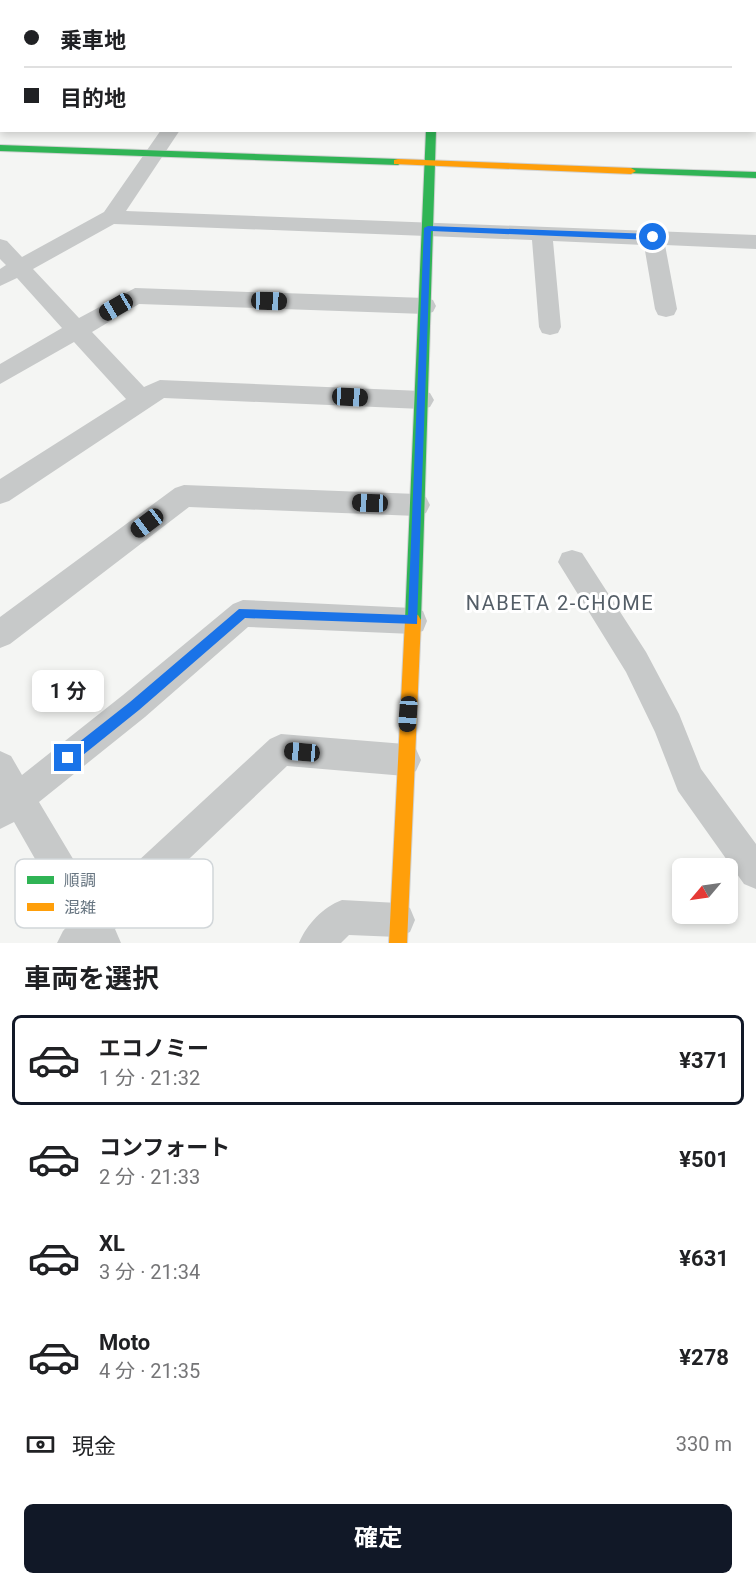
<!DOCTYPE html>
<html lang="ja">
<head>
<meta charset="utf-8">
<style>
  body { margin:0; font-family:Roboto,"Noto Sans JP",sans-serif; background:#f6f6f6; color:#202124; height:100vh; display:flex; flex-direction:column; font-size:22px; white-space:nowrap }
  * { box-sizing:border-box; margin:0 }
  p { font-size:20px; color:#757577 }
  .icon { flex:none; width:33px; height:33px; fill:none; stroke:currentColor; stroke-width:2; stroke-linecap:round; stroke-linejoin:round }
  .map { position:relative; height:943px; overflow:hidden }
  .sheet { display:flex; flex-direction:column; background:#fff; flex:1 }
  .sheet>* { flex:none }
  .guide { position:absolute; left:0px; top:0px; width:756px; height:132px; box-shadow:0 3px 9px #0003; display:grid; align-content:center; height:132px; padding:0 24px; background:#fff }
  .needle { width:39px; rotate:241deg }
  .controls { position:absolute; left:672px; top:858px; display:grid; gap:12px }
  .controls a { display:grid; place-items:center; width:66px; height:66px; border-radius:9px; background:#fff; box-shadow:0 3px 9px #0003; font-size:30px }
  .end { position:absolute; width:27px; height:27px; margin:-14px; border:8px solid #1a73e8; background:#fff; box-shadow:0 0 0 3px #fff }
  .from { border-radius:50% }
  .bubble { position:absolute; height:42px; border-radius:9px; background:#fff; box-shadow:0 3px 9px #0003; font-size:20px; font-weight:700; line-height:42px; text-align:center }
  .car { position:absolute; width:18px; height:36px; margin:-18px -9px; border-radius:8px; box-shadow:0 0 4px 2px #0007; background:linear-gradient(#222 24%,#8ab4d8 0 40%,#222 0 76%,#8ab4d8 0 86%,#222 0) }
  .guide b { display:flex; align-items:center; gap:21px; height:57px; font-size:22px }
  .guide b+b { border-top:2px solid #e0e0e0 }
  .guide i { width:15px; height:15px; background:#202124 }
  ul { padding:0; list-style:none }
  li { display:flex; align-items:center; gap:18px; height:90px; margin:0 12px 9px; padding:0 12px; border:3px solid transparent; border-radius:9px }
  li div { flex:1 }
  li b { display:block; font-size:22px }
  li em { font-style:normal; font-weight:700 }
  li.selected { border-color:#111827 }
  li>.icon { width:54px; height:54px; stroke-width:1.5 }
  h2 { padding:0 24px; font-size:27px; line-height:72px }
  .pay { display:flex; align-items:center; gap:15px; height:66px; padding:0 24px; font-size:22px }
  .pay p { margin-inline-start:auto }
  .primary-button { display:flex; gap:12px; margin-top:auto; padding:12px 24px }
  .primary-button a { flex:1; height:69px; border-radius:9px; background:#111827; color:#fff; font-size:24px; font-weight:700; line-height:69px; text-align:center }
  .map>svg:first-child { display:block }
</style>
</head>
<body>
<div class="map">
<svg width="756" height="943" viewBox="0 0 756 943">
  <rect width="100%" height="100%" fill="#f4f5f3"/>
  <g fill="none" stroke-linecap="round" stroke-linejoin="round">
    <g stroke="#d1d2d2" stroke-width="2">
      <path id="fast" d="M426,130H436L421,620L418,625L413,627L408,625L405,620Z
        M0,145L398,159L403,162L398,165L0,151Z
        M631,168L756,172V178L627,173L626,171Z"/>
    </g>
    <g stroke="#d1d2d2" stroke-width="2">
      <path id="slow" d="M0,83H2V89H0Z
        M398,159L631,168L636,171L631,174L394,164V160Z
        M413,613L418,615L421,620L407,943H389L405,620L408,615Z"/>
    </g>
    <path fill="#c7c9c9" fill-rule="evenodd" d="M0,0H9L2,2L1,5Z
      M92,0H109L90,2Z
      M157,0H174L176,2H158Z
      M262,0H278V2H262Z
      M345,0H361L344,2Z
      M428,0H444L427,2Z
      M513,0H529L530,2H514Z
      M598,0H614V2H598Z
      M685,0H701V2H685Z
      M0,53H2L0,64Z
      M754,108H756V118H754Z
      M161,130H180L126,211L756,235V249L665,245L677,309L674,315L666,317L658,315L655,309L644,245L553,241L561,327L558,333L550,335L542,333L539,327L532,240L114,224L33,269L79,318L135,288L425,298L433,300L436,306L433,312L425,314L139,304L92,332L144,387L160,380L422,391L430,393L434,400L430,407L422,409L164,398L9,501L0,504V479L126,399L74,342L0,384V364L62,328L17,278L0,286V269L6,265L0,259V239L7,241L22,257L104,212Z
      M184,485L417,494L426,497L430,505L426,513L417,516L189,507L10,644L0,648V617L175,488Z
      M572,550L582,553L646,652L679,714L701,769L756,844V889L744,884L678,791L655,732L626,672L558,562L562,553Z
      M243,600L413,608L423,611L427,621L423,631L413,634L248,627L145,717L39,802L97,899L270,739L281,734L405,744L416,749L421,760L416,771L405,776L287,766L115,929L121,943H57L63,931L71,922L14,822L0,829V751L11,756L22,775L123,695L233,604Z
      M342,900L398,903L410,908L415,920L410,932L398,937L349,935L341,943H299C307,924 323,907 342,900Z"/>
    <use href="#fast" fill="#30b455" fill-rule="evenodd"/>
    <use href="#slow" fill="#ff9f0a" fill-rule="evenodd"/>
  </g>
  <path fill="#1a73e8" d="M428,226L653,234L657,237L653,240L431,231L417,624L245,618L139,710L73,763H64V754L130,702L239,609L408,615L424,228Z"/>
  <g text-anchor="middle" stroke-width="6" stroke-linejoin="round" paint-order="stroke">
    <g font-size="20" letter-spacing="1.5" fill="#545e67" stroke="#fff">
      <text x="560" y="610">NABETA 2-CHOME</text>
    </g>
  </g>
  <rect x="15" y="859" width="198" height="69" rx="9" fill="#fff" stroke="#d1d6d9" stroke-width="1.5"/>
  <rect x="27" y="876" width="27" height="8" fill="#30b455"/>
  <rect x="27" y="903" width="27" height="8" fill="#ff9f0a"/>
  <g font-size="16" fill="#677581">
    <text x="64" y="886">順調</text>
    <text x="64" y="913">混雑</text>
  </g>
</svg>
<div class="controls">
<a><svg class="needle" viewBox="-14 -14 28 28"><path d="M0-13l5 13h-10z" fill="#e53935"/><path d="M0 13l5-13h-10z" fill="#757577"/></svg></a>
</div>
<i class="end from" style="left:653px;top:237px"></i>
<i class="end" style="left:68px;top:758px"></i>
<div class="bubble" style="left:32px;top:670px;width:72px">1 分</div>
<i class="car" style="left:269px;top:301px;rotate:92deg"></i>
<i class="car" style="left:116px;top:307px;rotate:240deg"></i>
<i class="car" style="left:350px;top:397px;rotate:93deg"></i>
<i class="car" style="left:370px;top:503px;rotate:272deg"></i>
<i class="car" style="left:147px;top:523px;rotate:233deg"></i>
<i class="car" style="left:408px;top:714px;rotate:184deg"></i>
<i class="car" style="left:302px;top:752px;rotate:275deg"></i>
<div class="guide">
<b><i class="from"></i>乗車地</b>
<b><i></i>目的地</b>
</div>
</div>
<section class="sheet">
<h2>車両を選択</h2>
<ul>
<li class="selected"><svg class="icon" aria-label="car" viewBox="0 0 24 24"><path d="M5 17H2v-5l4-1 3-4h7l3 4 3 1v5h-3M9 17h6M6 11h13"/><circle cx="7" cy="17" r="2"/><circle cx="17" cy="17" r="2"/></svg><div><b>エコノミー</b><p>1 分 · 21:32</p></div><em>¥371</em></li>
<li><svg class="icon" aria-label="car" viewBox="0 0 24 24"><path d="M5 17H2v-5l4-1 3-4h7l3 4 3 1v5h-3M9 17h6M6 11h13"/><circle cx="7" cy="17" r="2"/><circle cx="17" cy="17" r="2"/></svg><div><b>コンフォート</b><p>2 分 · 21:33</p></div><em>¥501</em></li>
<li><svg class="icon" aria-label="car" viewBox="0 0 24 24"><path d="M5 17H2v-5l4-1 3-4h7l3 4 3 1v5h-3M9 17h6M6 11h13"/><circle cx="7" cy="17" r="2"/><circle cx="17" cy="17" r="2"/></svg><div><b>XL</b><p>3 分 · 21:34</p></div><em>¥631</em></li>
<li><svg class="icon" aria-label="car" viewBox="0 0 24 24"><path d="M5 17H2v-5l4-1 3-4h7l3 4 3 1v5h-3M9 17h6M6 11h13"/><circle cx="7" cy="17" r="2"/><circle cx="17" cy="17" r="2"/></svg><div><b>Moto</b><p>4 分 · 21:35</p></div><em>¥278</em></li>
</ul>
<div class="pay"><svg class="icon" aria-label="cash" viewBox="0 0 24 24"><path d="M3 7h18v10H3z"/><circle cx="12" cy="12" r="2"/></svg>現金<p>330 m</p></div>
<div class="primary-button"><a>確定</a></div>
</section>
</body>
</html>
